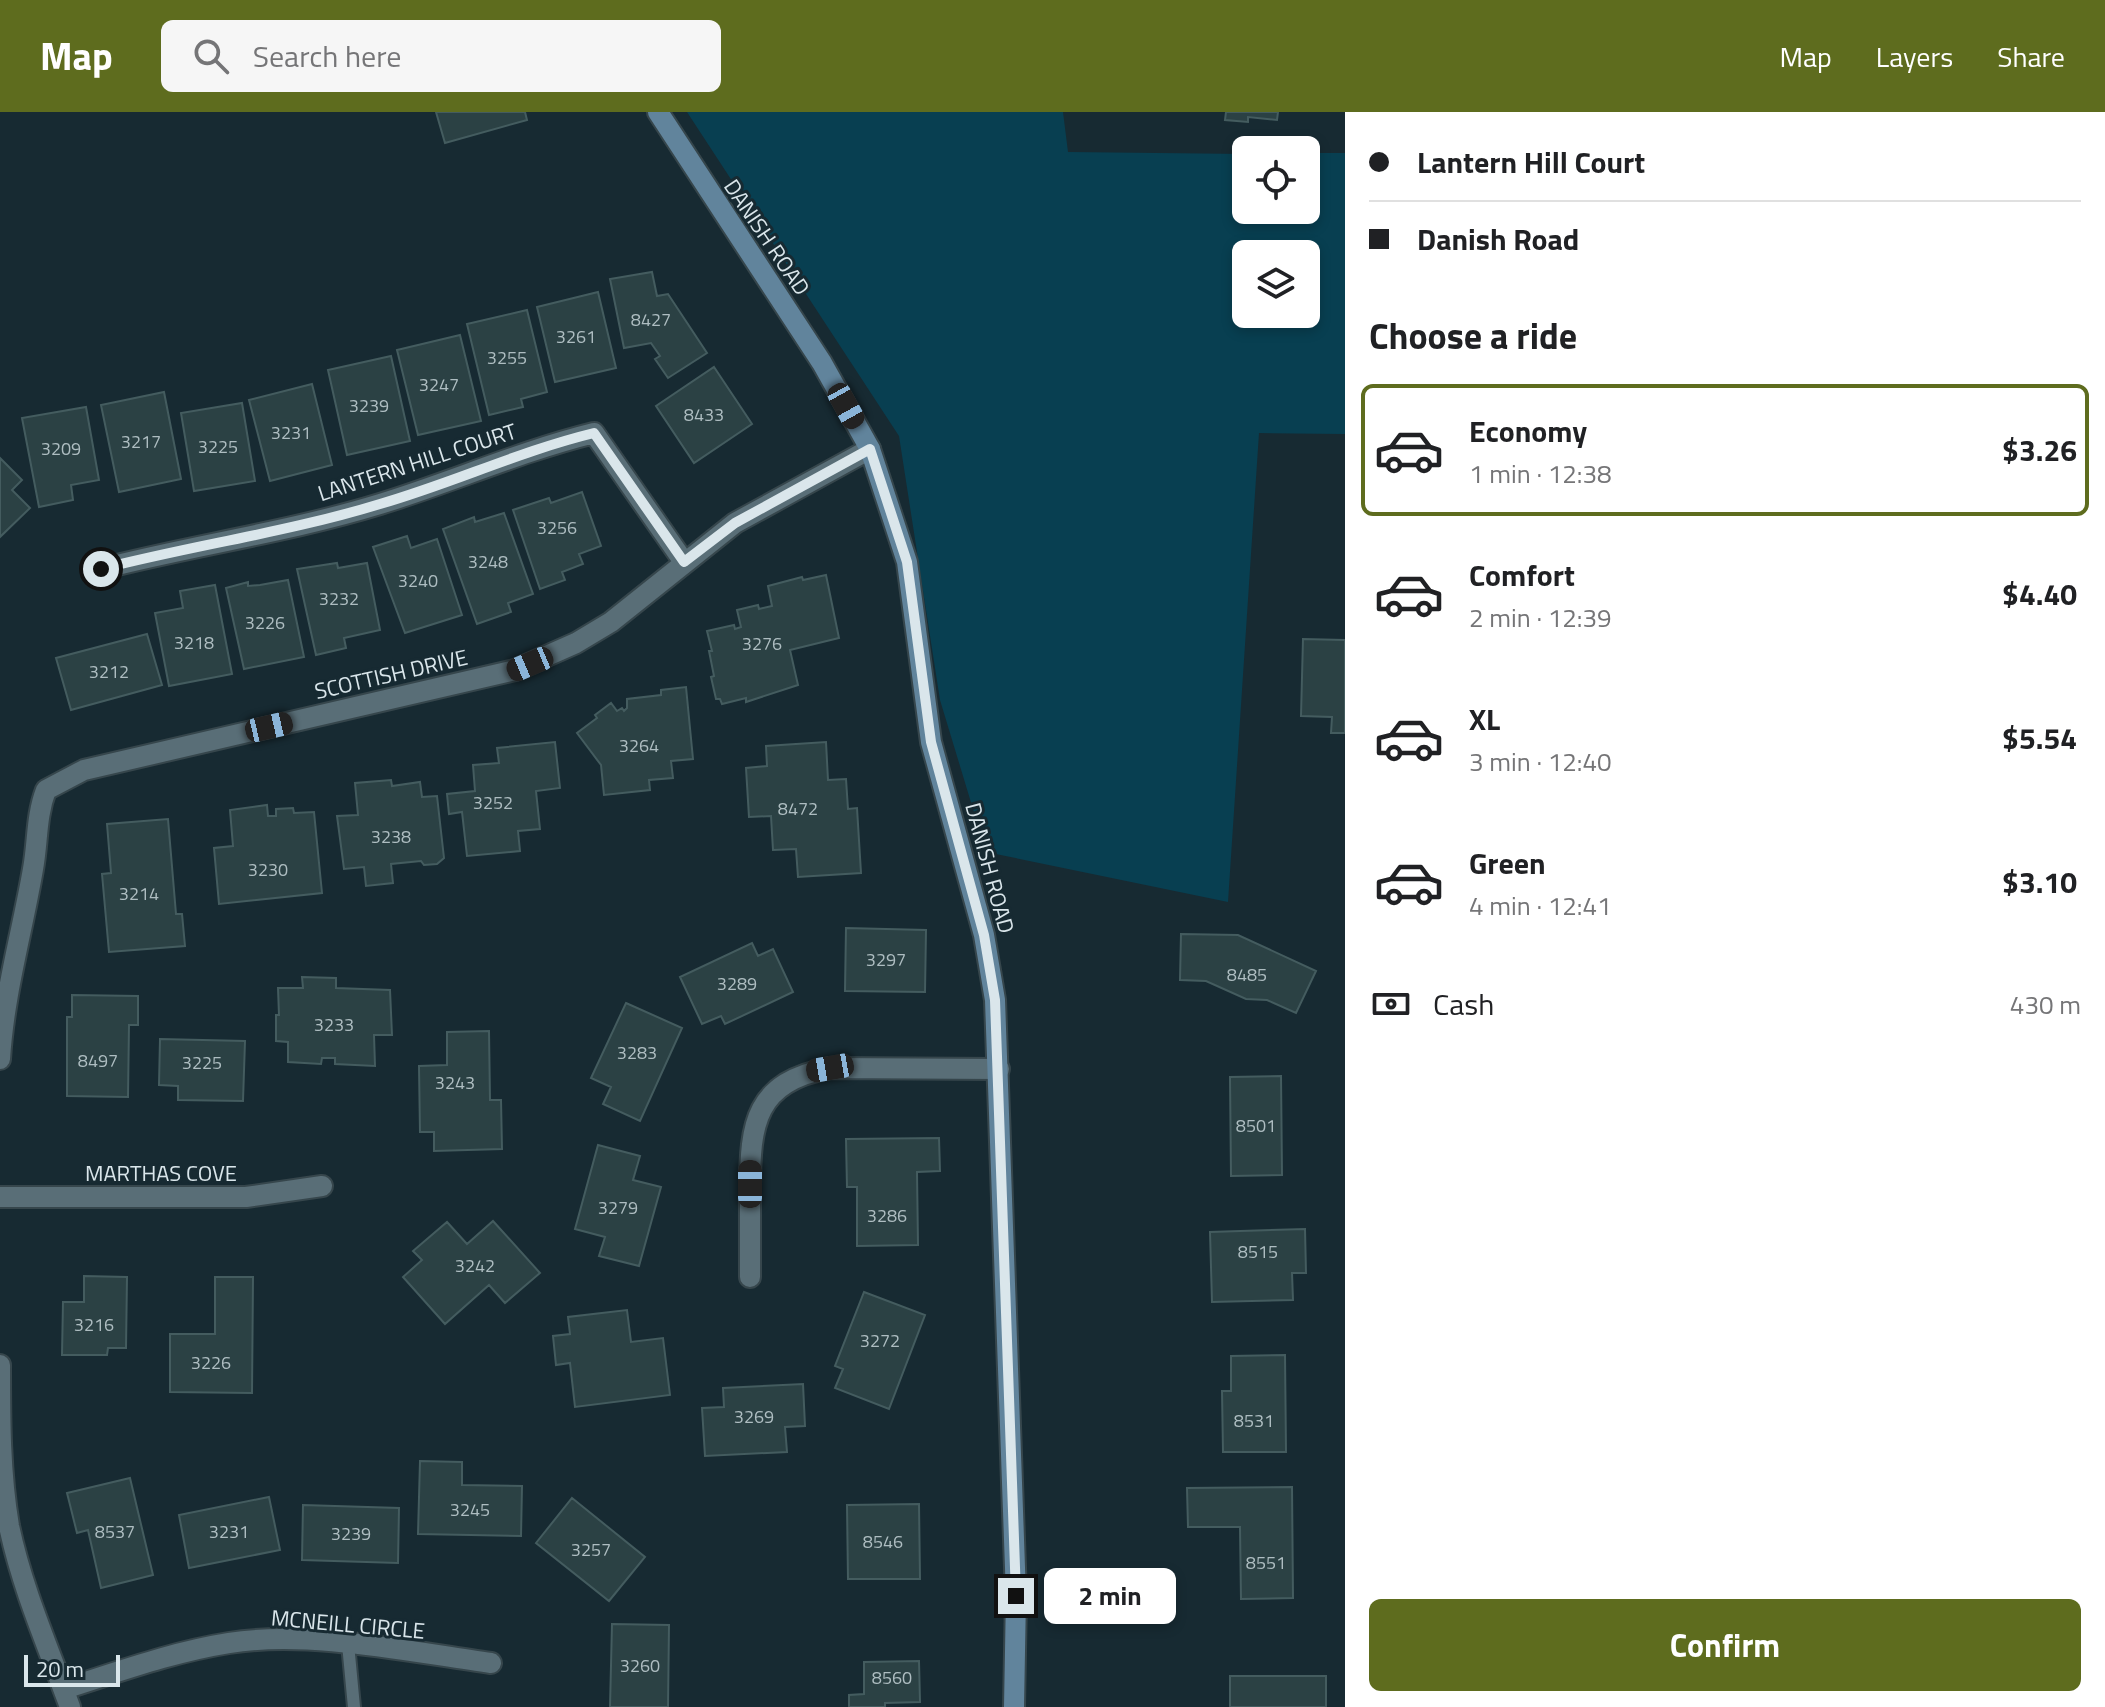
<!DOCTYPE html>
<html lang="en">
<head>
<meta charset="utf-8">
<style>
  body { margin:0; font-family:"Titillium Web",sans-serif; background:#f6f6f6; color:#202124; height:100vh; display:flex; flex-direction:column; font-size:30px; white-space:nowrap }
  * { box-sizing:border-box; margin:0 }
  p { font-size:26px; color:#757577 }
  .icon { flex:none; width:44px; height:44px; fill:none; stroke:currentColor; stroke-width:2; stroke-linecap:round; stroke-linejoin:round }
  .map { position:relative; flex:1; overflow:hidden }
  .sheet { display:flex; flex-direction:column; background:#fff; width:760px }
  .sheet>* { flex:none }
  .guide { display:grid; align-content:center; height:176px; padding:0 24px; background:#fff }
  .fabs { position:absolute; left:1232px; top:24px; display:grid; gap:16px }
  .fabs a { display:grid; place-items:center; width:88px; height:88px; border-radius:12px; background:#fff; box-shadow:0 4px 12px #0003; font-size:40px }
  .scale { position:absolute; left:24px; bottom:20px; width:96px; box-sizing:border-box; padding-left:8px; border:4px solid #dae6eb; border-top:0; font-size:22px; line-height:28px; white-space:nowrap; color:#dae6eb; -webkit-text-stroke:6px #172a32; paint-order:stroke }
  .end { position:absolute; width:36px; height:36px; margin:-18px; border:10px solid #dae6eb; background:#111; box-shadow:0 0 0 4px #111 }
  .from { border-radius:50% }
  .bubble { position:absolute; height:56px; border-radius:12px; background:#fff; box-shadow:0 4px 12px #0003; font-size:26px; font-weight:700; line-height:56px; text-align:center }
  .car { position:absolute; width:24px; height:48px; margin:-24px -12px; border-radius:10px; box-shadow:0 0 6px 2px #0007; background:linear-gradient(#222 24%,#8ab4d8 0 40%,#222 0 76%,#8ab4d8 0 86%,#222 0) }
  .guide b { display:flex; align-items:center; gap:28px; height:76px; font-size:30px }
  .guide b+b { border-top:2px solid #e0e0e0 }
  .guide i { width:20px; height:20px; background:#202124 }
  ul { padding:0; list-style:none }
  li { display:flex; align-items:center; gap:24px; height:132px; margin:0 16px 12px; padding:0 8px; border:4px solid transparent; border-radius:12px }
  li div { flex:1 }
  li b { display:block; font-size:30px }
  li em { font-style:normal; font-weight:700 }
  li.current { border-color:#5e6c1e }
  li>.icon { width:72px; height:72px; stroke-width:1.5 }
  h2 { padding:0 24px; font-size:36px; line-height:96px }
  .pay { display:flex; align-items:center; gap:20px; height:88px; padding:0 24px; font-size:30px }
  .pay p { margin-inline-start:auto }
  .cta { display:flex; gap:16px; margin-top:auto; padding:16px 24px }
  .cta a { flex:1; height:92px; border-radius:12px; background:#5e6c1e; color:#fff; font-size:32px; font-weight:700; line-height:92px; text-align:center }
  header { display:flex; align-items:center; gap:48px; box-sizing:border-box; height:112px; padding:0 40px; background:#5e6c1e; color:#fff }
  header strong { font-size:38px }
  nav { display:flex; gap:44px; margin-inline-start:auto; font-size:28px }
  .search { width:560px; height:72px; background:#f6f6f6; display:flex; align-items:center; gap:20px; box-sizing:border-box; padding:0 28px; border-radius:12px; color:#757577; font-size:30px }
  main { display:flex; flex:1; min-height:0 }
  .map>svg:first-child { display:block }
</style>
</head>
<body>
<header>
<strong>Map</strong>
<div class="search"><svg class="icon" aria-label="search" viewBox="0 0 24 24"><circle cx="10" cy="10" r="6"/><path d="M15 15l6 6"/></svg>Search here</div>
<nav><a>Map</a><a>Layers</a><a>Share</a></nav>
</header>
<main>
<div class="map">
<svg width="1345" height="1595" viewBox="0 0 1345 1595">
  <rect width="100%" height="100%" fill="#172a32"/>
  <path fill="#083f51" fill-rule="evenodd" d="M687,0H1063L1068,40L1246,42V98H1306V41H1345V322L1259,321L1228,790L986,740L940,588L899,324ZM1246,142H1306V202H1246Z"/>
  <path fill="#2b4144" stroke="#445c5f" stroke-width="2" d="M436,0H525L527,8L445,31Z
    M1226,0H1278L1277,8L1248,5V10L1225,8Z
    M652,160L657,184L668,182L707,241L668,266L655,247L660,244L651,231L624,236L610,167Z
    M598,180L616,256L555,270L537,195Z
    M527,198L547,280L521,287L523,295L489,303L467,212Z
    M460,223L481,309L418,323L397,238Z
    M391,244L410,329L347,343L328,258Z
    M714,255L752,312L694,351L656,294Z
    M312,272L332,353L270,369L249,288Z
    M164,280L181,367L119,380L101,293Z
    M242,291L255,369L194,379L181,301Z
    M86,295L99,368L71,373L73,388L39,395L22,306Z
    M0,346L22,368L12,378L30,396L0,425Z
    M582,380L601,434L579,442L583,452L562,460L565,468L540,477L513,398L549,386L551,391Z
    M504,401L533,482L508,491L511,500L477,512L443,417L474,405L475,410Z
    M407,424L411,436L437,427L462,503L405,521L373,435Z
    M337,451L338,456L367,451L380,518L344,526L346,536L316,543L297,457Z
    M826,463L839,526L790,538L798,573L746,590V586L722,592L720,587H716L711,565L714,564L709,539H712L707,519L734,513L735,517L741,515L737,498L758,493L759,497L772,494L768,474L802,465L803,468Z
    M288,468L304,545L244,557L226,476L248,470V474L260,473Z
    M215,473L232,562L169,574L155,501L183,496L180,479Z
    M147,522L162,573L71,598L56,546Z
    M1303,527L1345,528V621H1331L1332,605L1301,604Z
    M686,575L693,647L671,649L673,666L649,668L650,678L604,683L601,653L577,621L597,606L595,603L611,591L617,599L622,596L624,599L627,596V587L661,583V578Z
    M555,630L560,676L536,679L540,717L518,719L520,739L467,744L462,700L449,702L447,682L475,679L473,653L499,651L497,636Z
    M826,630L828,668L846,667L848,697L857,696L861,761L798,765L796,737L773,738L771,704L749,705L746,656L767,654L766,634Z
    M391,668L392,674L420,670L422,685L437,684L444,746L437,752L424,753L421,749L391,752L393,771L366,774L364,755L344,757L337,704L358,703L355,671Z
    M267,693L268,704H276V697L293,696L294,701L314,700L322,781L219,792L214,736L233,734L230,698Z
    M168,707L176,802H182L185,834L109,840L102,762L111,761L107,712Z
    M846,816L926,818L925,880L845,879Z
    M1181,822L1238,823L1316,859L1296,901L1267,888L1246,887L1206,869L1180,868Z
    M752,831L758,844L773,837L793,880L725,912L721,904L702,912L680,865Z
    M302,865L336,866V876L390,878L392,923H374L375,954L335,952V946H322L321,952L288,950V930L276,929V903H279L278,876H303Z
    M72,883L138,884V913H129L128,985L67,984V905H72Z
    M626,891L682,916L640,1009L603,992L611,975L591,966Z
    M489,919L490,988H501L502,1037L434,1039V1020H420L419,954L447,953V920Z
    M160,927L245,929L243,989L178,988V974L159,973Z
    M1281,964L1282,1063L1231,1064L1230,965Z
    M939,1026L940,1059L917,1060L918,1133L857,1134V1075H847L846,1027Z
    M598,1033L640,1044L633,1068L661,1075L639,1154L599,1144L605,1125L575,1117Z
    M493,1109L540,1161L505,1191L489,1173L445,1212L403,1165L422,1148L413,1139L447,1110L467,1132Z
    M1305,1117L1306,1161H1292L1293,1188L1212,1190L1210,1120Z
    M84,1164L127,1165L126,1236H108L107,1243H62L63,1190H84Z
    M215,1165H253L252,1281L170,1280V1222H215Z
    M864,1180L925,1203L889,1297L835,1276L843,1257L835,1254Z
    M627,1198L631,1230L663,1226L670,1283L575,1295L570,1251L556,1253L553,1224L570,1222L568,1205Z
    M1285,1243L1286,1340H1223L1222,1279H1231V1244Z
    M803,1272L805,1314L785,1315L787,1340L705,1344L702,1296L724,1295L723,1276Z
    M420,1349L462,1350V1373L522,1374L521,1424L418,1422Z
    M130,1366L153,1463L101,1476L88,1418L77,1421L67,1381Z
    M1292,1375L1293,1486L1241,1487L1240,1415H1188L1187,1376Z
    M269,1385L280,1438L189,1456L179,1403Z
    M572,1386L645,1445L609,1489L536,1431Z
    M919,1392L920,1467H848L847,1393Z
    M303,1393L399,1396L398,1451L302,1448Z
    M612,1512L669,1513L668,1595H610Z
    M919,1549L920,1590L885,1591V1595H849V1583L864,1582V1550Z
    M1230,1564H1326V1595H1230Z"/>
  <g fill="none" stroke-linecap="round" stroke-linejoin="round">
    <g stroke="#36464c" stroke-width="16">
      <path id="lane" d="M348,1532L354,1595"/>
    </g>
    <g stroke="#36464c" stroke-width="24">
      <path id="street" d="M101,457C194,433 289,420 380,392C452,370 521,339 594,321L684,450
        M0,947C4,882 22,821 33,757C38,730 36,704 46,678L84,658L515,558L576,531L611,510L735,411L870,337
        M0,1085H246L322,1074
        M750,1165C750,1136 750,1107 750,1078C750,1011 755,970 830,956L999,957
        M0,1253C0,1307 0,1361 9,1414C22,1476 48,1535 70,1595
        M64,1577C118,1560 172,1540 229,1531C309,1518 410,1540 491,1551"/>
    </g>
    <g stroke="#36464c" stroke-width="24">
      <path id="secondary" d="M658,0L822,251L870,337L907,450L931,630L984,823L995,888L1016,1484L1014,1595"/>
    </g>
    <use href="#lane" stroke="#596e77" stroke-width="12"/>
    <use href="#street" stroke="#596e77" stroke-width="20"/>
    <use href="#secondary" stroke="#61849c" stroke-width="20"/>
  </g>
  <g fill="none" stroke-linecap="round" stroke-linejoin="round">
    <path stroke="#dae6eb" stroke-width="10" d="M101,457C194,433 289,420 380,392C453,371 520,339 594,321L684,450L735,411L870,337L907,450L931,630L984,823L995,888L1016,1484"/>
  </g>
  <g text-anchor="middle" stroke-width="6" stroke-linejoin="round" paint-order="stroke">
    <g font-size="18" fill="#aebdc1">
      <text x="651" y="214">8427</text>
      <text x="576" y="231">3261</text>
      <text x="507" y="252">3255</text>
      <text x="439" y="279">3247</text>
      <text x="369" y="300">3239</text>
      <text x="704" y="309">8433</text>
      <text x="291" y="327">3231</text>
      <text x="141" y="336">3217</text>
      <text x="218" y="341">3225</text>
      <text x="61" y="343">3209</text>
      <text x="557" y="422">3256</text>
      <text x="488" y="456">3248</text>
      <text x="418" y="475">3240</text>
      <text x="339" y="493">3232</text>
      <text x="265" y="517">3226</text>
      <text x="194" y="537">3218</text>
      <text x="762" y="538">3276</text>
      <text x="109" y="566">3212</text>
      <text x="639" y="640">3264</text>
      <text x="493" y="697">3252</text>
      <text x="798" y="703">8472</text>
      <text x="391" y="731">3238</text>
      <text x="268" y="764">3230</text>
      <text x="139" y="788">3214</text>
      <text x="886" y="854">3297</text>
      <text x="1247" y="869">8485</text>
      <text x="737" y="878">3289</text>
      <text x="334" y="919">3233</text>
      <text x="637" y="947">3283</text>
      <text x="98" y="955">8497</text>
      <text x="202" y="957">3225</text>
      <text x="455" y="977">3243</text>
      <text x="1256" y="1020">8501</text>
      <text x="618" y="1102">3279</text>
      <text x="887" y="1110">3286</text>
      <text x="1258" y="1146">8515</text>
      <text x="475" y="1160">3242</text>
      <text x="94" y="1219">3216</text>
      <text x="880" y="1235">3272</text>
      <text x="211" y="1257">3226</text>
      <text x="754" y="1311">3269</text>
      <text x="1254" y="1315">8531</text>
      <text x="470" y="1404">3245</text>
      <text x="115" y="1426">8537</text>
      <text x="229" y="1426">3231</text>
      <text x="351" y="1428">3239</text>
      <text x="883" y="1436">8546</text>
      <text x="591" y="1444">3257</text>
      <text x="1266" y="1457">8551</text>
      <text x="640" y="1560">3260</text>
      <text x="892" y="1572">8560</text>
    </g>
    <g font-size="22" fill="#dae6eb" stroke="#172a32">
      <text transform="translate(767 125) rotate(56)" y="8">DANISH ROAD</text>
      <text transform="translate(417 350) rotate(-18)" y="8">LANTERN HILL COURT</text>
      <text transform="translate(391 562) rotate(-13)" y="8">SCOTTISH DRIVE</text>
      <text transform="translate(990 756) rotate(75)" y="8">DANISH ROAD</text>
      <text x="161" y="1069">MARTHAS COVE</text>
      <text transform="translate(348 1512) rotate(5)" y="8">MCNEILL CIRCLE</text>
    </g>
  </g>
</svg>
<div class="fabs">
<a><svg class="icon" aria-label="locate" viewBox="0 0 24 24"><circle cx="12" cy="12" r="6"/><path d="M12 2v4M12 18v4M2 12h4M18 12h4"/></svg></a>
<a><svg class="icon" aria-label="layers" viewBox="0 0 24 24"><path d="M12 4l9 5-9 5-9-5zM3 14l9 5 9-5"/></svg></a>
</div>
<div class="scale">20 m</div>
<i class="end from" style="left:101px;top:457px"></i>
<i class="end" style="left:1016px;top:1484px"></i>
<div class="bubble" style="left:1044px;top:1456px;width:132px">2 min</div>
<i class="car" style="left:846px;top:294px;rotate:151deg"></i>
<i class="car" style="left:530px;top:552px;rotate:247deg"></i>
<i class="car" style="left:269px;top:615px;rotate:77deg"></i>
<i class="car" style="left:830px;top:956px;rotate:260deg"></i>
<i class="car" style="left:750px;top:1072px;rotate:0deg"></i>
</div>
<section class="sheet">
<div class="guide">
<b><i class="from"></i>Lantern Hill Court</b>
<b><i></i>Danish Road</b>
</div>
<h2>Choose a ride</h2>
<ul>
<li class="current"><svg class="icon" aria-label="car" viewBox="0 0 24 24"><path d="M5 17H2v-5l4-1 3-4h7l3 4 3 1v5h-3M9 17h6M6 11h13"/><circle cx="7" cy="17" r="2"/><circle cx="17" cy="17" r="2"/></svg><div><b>Economy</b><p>1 min · 12:38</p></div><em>$3.26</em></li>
<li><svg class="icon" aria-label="car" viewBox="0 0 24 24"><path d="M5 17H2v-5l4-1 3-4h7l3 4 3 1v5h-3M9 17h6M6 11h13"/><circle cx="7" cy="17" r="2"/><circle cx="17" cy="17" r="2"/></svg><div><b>Comfort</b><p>2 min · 12:39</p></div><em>$4.40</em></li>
<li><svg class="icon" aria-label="car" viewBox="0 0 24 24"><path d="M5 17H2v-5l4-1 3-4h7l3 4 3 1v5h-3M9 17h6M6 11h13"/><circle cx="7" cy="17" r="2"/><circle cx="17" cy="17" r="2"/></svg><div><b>XL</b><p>3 min · 12:40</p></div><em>$5.54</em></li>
<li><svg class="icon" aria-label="car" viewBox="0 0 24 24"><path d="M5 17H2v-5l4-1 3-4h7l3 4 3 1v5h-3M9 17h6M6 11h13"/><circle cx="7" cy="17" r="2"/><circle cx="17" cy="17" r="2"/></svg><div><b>Green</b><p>4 min · 12:41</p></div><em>$3.10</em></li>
</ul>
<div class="pay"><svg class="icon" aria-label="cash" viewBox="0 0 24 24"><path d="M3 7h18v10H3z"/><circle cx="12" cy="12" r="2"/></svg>Cash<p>430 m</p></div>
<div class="cta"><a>Confirm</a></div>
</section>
</main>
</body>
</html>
